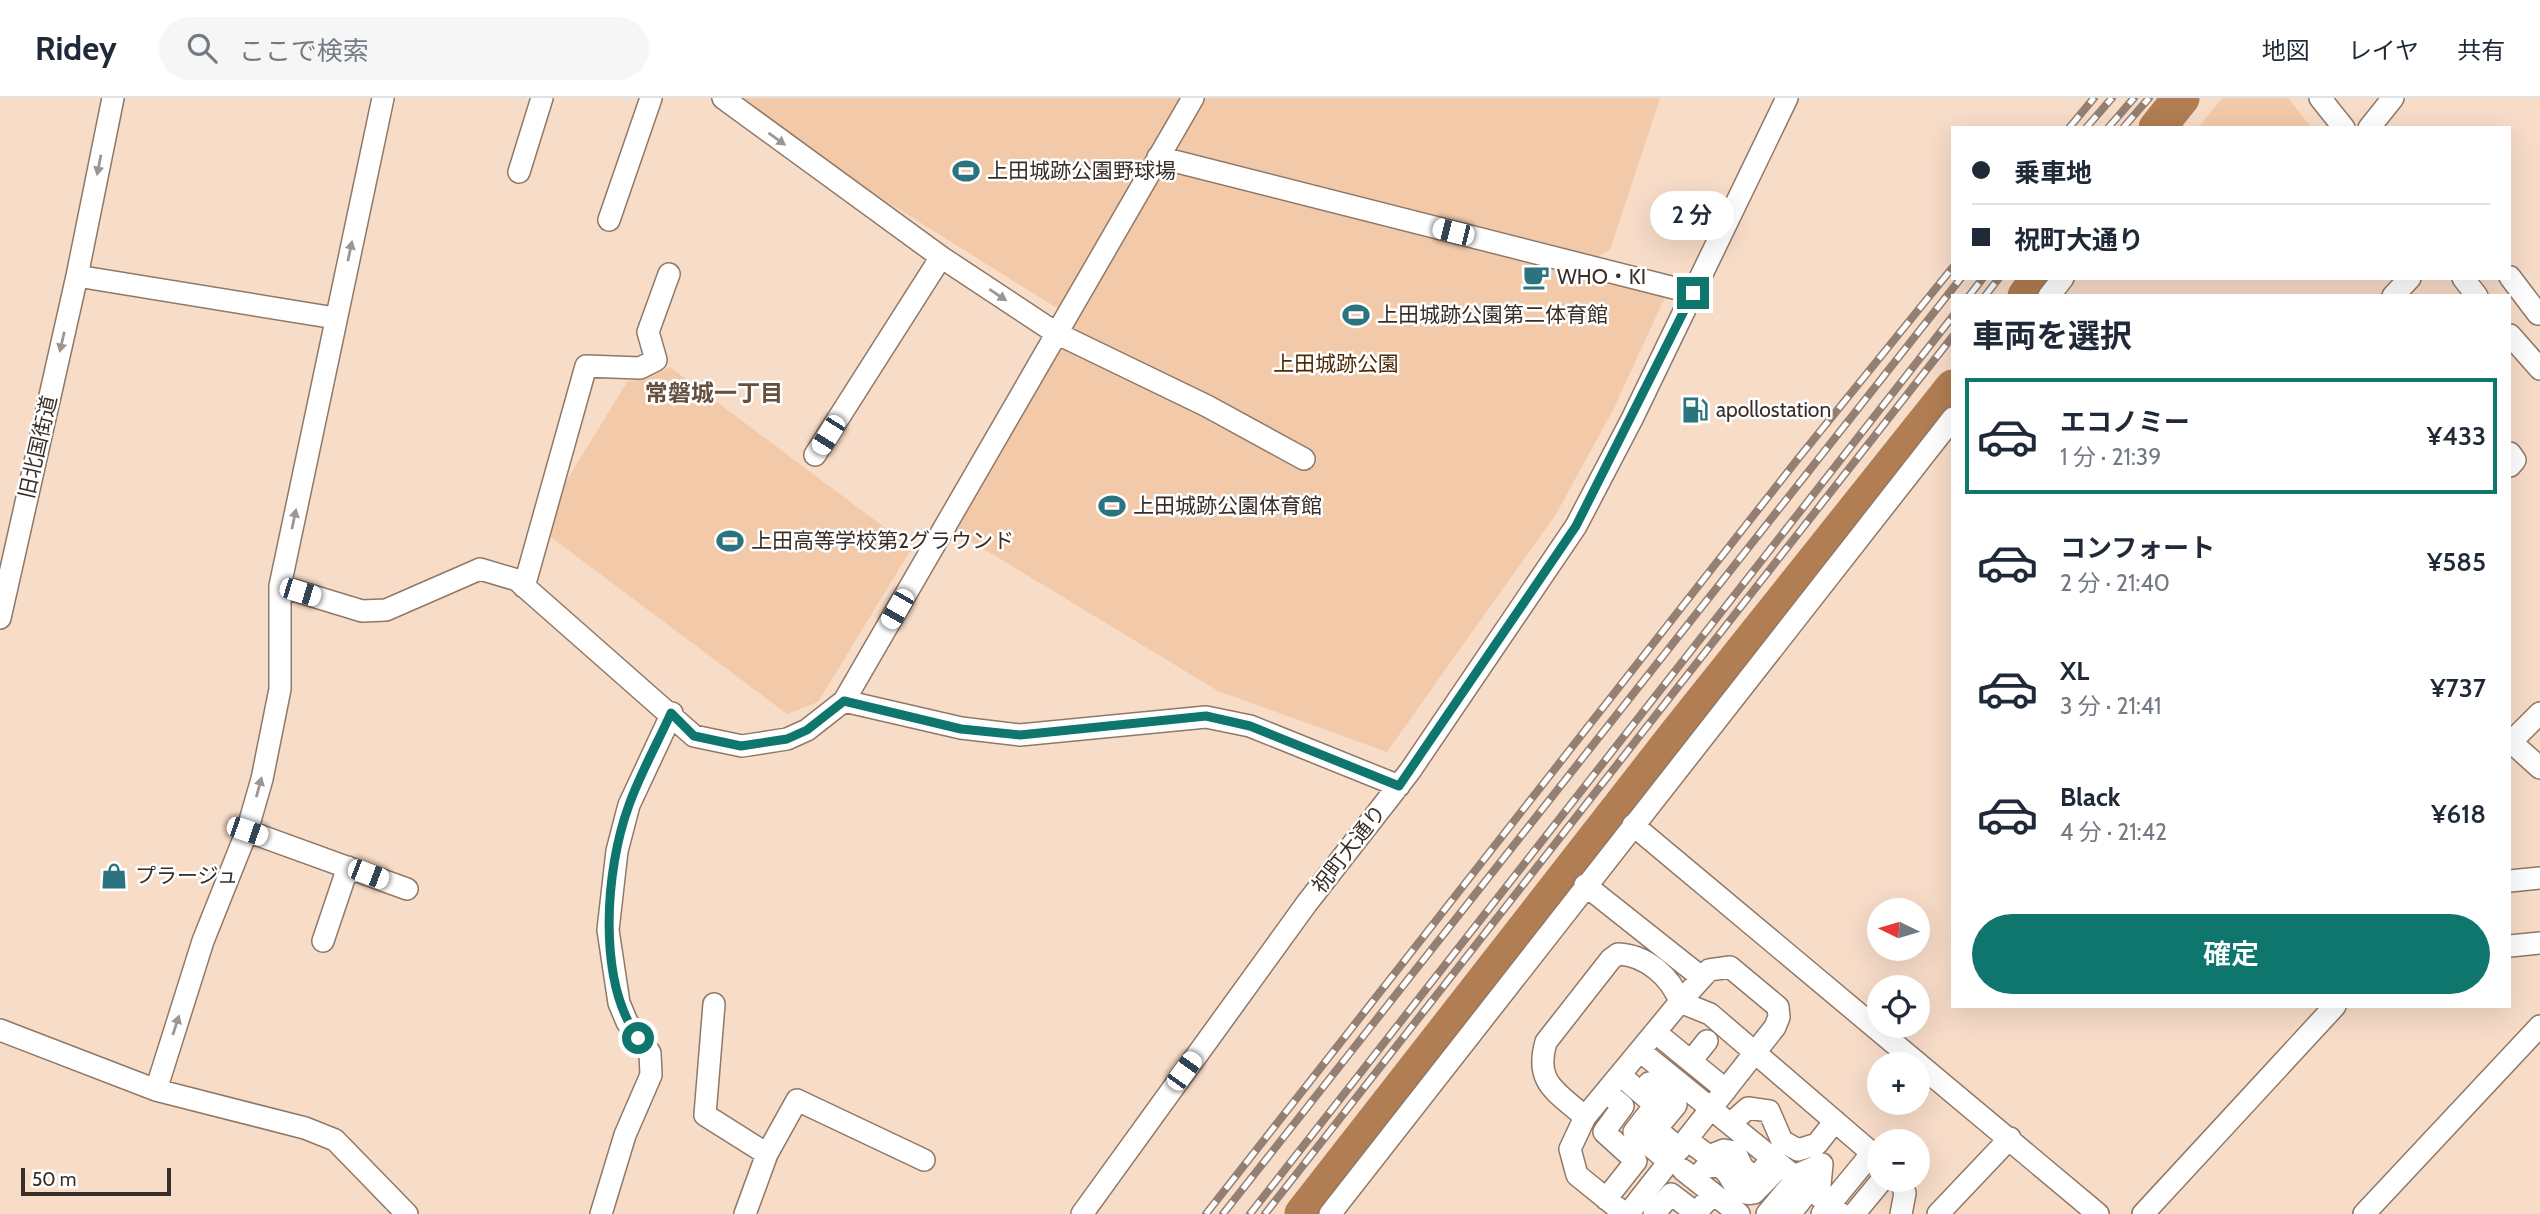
<!DOCTYPE html>
<html lang="ja">
<head>
<meta charset="utf-8">
<style>
  body { margin:0; font-family:Cabin,"Noto Sans JP",sans-serif; background:#f6f6f7; color:#1f2937; height:100vh; display:flex; flex-direction:column; font-size:26px; white-space:nowrap }
  * { box-sizing:border-box; margin:0 }
  p { font-size:23px; color:#747a83 }
  .icon { flex:none; width:38px; height:38px; fill:none; stroke:currentColor; stroke-width:2; stroke-linecap:round; stroke-linejoin:round }
  .map { position:relative; flex:1; overflow:hidden }
  .panel { position:absolute; left:1951px; top:196px; width:560px; height:714px; display:flex; flex-direction:column; background:#fff; border-radius:0px; box-shadow:0 7px 28px #0002 }
  .panel>* { flex:none }
  .guide { position:absolute; left:1951px; top:28px; width:560px; height:154px; border-radius:0px; box-shadow:0 7px 28px #0002; display:grid; align-content:center; height:154px; padding:0 21px; background:#fff }
  .needle { width:46px; rotate:275deg }
  .fabs { position:absolute; left:1867px; top:800px; display:grid; gap:14px }
  .fabs a { display:grid; place-items:center; width:63px; height:63px; border-radius:50%; background:#fff; box-shadow:0 7px 28px #0002; font-size:35px }
  .scale { position:absolute; left:21px; bottom:18px; width:150px; box-sizing:border-box; padding-left:7px; border:4px solid #392e27; border-top:0; font-size:19px; line-height:24px; white-space:nowrap; color:#392e27; -webkit-text-stroke:5px #fff; paint-order:stroke }
  .end { position:absolute; width:32px; height:32px; margin:-16px; border:9px solid #0f766e; background:#fff; box-shadow:0 0 0 4px #fff }
  .from { border-radius:50% }
  .bubble { position:absolute; height:49px; border-radius:24px; background:#fff; box-shadow:0 7px 28px #0002; font-size:23px; font-weight:600; line-height:49px; text-align:center }
  .car { position:absolute; width:21px; height:42px; margin:-21px -10px; border-radius:9px; box-shadow:0 0 5px 2px #0007; background:linear-gradient(#fff 24%,#345 0 40%,#fff 0 76%,#345 0 86%,#fff 0) }
  .guide b { display:flex; align-items:center; gap:24px; height:66px; font-size:26px }
  .guide b+b { border-top:2px solid #e0e1e3 }
  .guide i { width:18px; height:18px; background:#1f2937 }
  ul { padding:0; list-style:none }
  li { display:flex; align-items:center; gap:21px; height:116px; margin:0 14px 10px; padding:0 7px; border:4px solid transparent; border-radius:0px }
  li div { flex:1 }
  li b { display:block; font-size:26px }
  li em { font-style:normal; font-weight:600 }
  li.on { border-color:#0f766e }
  li>.icon { width:63px; height:63px; stroke-width:1.5 }
  h2 { padding:0 21px; font-size:32px; line-height:84px }
  .cta { display:flex; gap:14px; margin-top:auto; padding:14px 21px }
  .cta a { flex:1; height:80px; border-radius:42px; background:#0f766e; color:#fff; font-size:28px; font-weight:600; line-height:80px; text-align:center }
  header { display:flex; align-items:center; gap:42px; box-sizing:border-box; height:98px; padding:0 35px; background:#fff; border-bottom:2px solid #e0e1e3 }
  header strong { font-size:33px }
  nav { display:flex; gap:38px; margin-inline-start:auto; font-size:24px }
  .search { width:490px; height:63px; background:#f6f6f7; display:flex; align-items:center; gap:18px; box-sizing:border-box; padding:0 24px; border-radius:38px; color:#747a83; font-size:26px }
  .map>svg:first-child { display:block }
</style>
</head>
<body>
<header>
<strong>Ridey</strong>
<div class="search"><svg class="icon" aria-label="search" viewBox="0 0 24 24"><circle cx="10" cy="10" r="6"/><path d="M15 15l6 6"/></svg>ここで検索</div>
<nav><a>地図</a><a>レイヤ</a><a>共有</a></nav>
</header>
<div class="map">
<svg width="2540" height="1116" viewBox="0 0 2540 1116">
  <rect width="100%" height="100%" fill="#f7dcc8"/>
  <path fill="#f3caa9" d="M735,0H1660L1610,152L1597,159L1592,174L1666,197L1613,312L1556,416L1387,654L1218,593L949,430L1073,220L764,27Z
    M2222,0H2288L2312,30H2198Z
    M670,269L912,450L818,604L787,616L548,437L559,395L627,284L654,277Z"/>
  <g fill="none" stroke-linecap="round" stroke-linejoin="round">
    <path stroke="#b17d52" stroke-width="37" d="M2157,30L2181,0
      M2026,198L2039,180
      M1303,1116L1675,639L1953,290"/>
    <g stroke="#907866" stroke-width="24">
      <path id="minor" d="M723,0L941,159L1056,235L1207,308L1304,361
        M2320,0L2344,30
        M2369,30L2393,0
        M1158,59L1694,195
        M519,74L542,0
        M609,122L651,0
        M77,178L335,220
        M2510,179L2538,216
        M2463,180L2477,198
        M2049,198L2063,180
        M2393,198L2410,180
        M2510,237L2540,271
        M2510,355L2515,362L2510,368
        M815,357L941,159
        M280,488L362,513L386,512L480,471L517,482L694,638L742,648L787,641L807,632L844,603L1193,0
        M524,489L586,268L640,270L656,262L648,234L669,176
        M0,520L77,178L113,0
        M844,603L961,630L1020,637L1206,619L1250,628L1399,688
        M2510,643L2540,670
        M2510,645L2540,615
        M1633,727L2098,1116
        M247,733L407,791
        M2510,783L2540,780
        M1585,787L1701,879
        M323,843L348,769
        M2510,848L2540,845
        M714,906L705,1017L767,1056
        M0,932L156,992L305,1030L335,1042L407,1116
        M1655,934L1726,992
        M1640,953L1841,1116
        M1691,963L1707,943
        M1620,977L1655,1007L1634,1034L1669,1064
        M1649,985L1676,1007L1656,1031L1680,1051
        M156,992L203,843L247,733L262,681L280,591V488L383,0
        M1585,1019C1557,994 1534,985 1546,944L1611,861L1618,856C1646,857 1671,879 1680,904
        M1730,1026L1748,1010L1769,1013L1782,1043L1798,1052L1817,1046L1835,1023
        M1687,1042L1709,1058L1724,1052L1735,1054L1743,1070L1752,1077L1759,1076L1772,1060
        M1683,1072L1739,1116
        M1794,1078L1822,1066L1819,1098
        M1695,1081L1706,1069L1719,1068C1735,1076 1731,1099 1754,1095L1781,1067
        M1900,1082L1905,1095L1901,1116
        M1606,1101L1636,1063L1604,1034L1623,1008L1606,994
        M601,1116L625,1037L651,977L650,955L627,924L619,905L608,832L617,753L629,707L672,615
        M745,1116L767,1056L797,1002L924,1062
        M1082,1116L1307,805L1410,673L1576,428L1632,321L1787,0
        M1330,1116L1953,320
        M1625,1116L1577,1077L1570,1051L1585,1019L1680,904L1710,916L1880,1062
        M1628,1116L1775,929L1779,919L1778,909L1730,869L1709,872L1680,904
        M1654,1116L1671,1096L1696,1115L1713,1096
        M1767,1116L1797,1080
        M1790,1116L1810,1091
        M1822,1116L1872,1055
        M1854,1116L1882,1082
        M1938,1116L2010,1040
        M2143,1116L2335,908
        M2364,1116L2540,928"/>
    </g>
    <use href="#minor" stroke="#fff" stroke-width="21"/>
    <g stroke="#938073" stroke-width="8">
      <path id="rail" d="M2069,30L2094,0
        M2086,30L2112,0
        M2108,30L2134,0
        M2123,30L2149,0
        M1969,198L1983,180
        M1985,198L1999,180
        M1206,1116L1797,362L1953,169
        M1223,1116L1961,180
        M1250,1116L1953,218
        M1265,1116L1953,238"/>
    </g>
    <use href="#rail" stroke="#fff" stroke-width="5" stroke-dasharray="16" stroke-linecap="butt"/>
  </g>
  <defs><path id="oneway-solid" d="M-6-.8H1V-3.2L6.5 0L1 3.2V.8H-6Z" transform="scale(1.75)"/></defs>
  <g fill="#9c9693">
    <use href="#oneway-solid" transform="translate(777 41) rotate(36)"/>
    <use href="#oneway-solid" transform="translate(99 67) rotate(101)"/>
    <use href="#oneway-solid" transform="translate(350 153) rotate(-78)"/>
    <use href="#oneway-solid" transform="translate(998 197) rotate(34)"/>
    <use href="#oneway-solid" transform="translate(62 244) rotate(103)"/>
    <use href="#oneway-solid" transform="translate(294 421) rotate(-78)"/>
    <use href="#oneway-solid" transform="translate(259 689) rotate(-75)"/>
    <use href="#oneway-solid" transform="translate(176 927) rotate(-72)"/>
  </g>
  <g fill="none" stroke-linecap="round" stroke-linejoin="round">
    <path stroke="#0f766e" stroke-width="9" d="M638,940C597,882 605,772 629,707C640,676 657,646 671,615L694,638L741,648L787,641L807,632L844,603L961,631L1020,637L1206,618L1250,628L1399,688L1576,428L1693,195"/>
  </g>
  <defs>
    <g id="stadium-bare" transform="scale(2.1)"><path d="M0-5a6.5 5 0 1 0 0 10a6.5 5 0 1 0 0-10ZM-3.5-1.8h7v3.6h-7Z" fill="#2b737e" stroke="#fff" stroke-width="2.5" paint-order="stroke"/></g>
    <g id="cafe-bare" transform="scale(2.1)"><path d="M-5.5-4.5H6V0H3Q3 3.5 0 3.5H-2.5Q-5.5 3.5-5.5 0ZM3-3.2v2h1.7v-2ZM-6 4.5H4V6H-6Z" fill="#2b737e" stroke="#fff" stroke-width="2.5" paint-order="stroke"/></g>
    <g id="fuel-bare" transform="scale(2.1)"><path d="M-5.5-6h7V0h2V4h1.3V-2.5L3-4.5l.8-.8L6-3V5H2.5V1h-1V6h-7ZM-4.2-4.7v3.2H.2V-4.7Z" fill="#2b737e" stroke="#fff" stroke-width="2.5" paint-order="stroke"/></g>
    <g id="shop-bare" transform="scale(2.1)"><path d="M-5-2.5h2.3a2.7 3.5 0 0 1 5.4 0H5L5.5 6h-11ZM-1.5-2.5h3a1.5 2.3 0 0 0-3 0Z" fill="#2b737e" stroke="#fff" stroke-width="2.5" paint-order="stroke"/></g>
  </defs>
  <g fill-rule="evenodd">
    <use href="#stadium-bare" x="966" y="73"/>
    <use href="#cafe-bare" x="1536" y="179"/>
    <use href="#stadium-bare" x="1356" y="217"/>
    <use href="#fuel-bare" x="1695" y="312"/>
    <use href="#stadium-bare" x="1112" y="408"/>
    <use href="#stadium-bare" x="730" y="443"/>
    <use href="#shop-bare" x="114" y="778"/>
  </g>
  <g text-anchor="middle" stroke-width="5" stroke-linejoin="round" paint-order="stroke">
    <g font-size="21" fill="#392e27" stroke="#fff" text-anchor="start">
      <text x="987" y="80">上田城跡公園野球場</text>
      <text x="1557" y="186">WHO・KI</text>
      <text x="1377" y="224">上田城跡公園第二体育館</text>
      <text x="1716" y="319">apollostation</text>
      <text x="1133" y="415">上田城跡公園体育館</text>
      <text x="751" y="450">上田高等学校第2グラウンド</text>
      <text x="135" y="785">プラージュ</text>
    </g>
    <g font-size="21" fill="#4f2c08" stroke="#fff">
      <text x="1336" y="273">上田城跡公園</text>
    </g>
    <g font-size="21" fill="#392e27" stroke="#fff">
      <text transform="translate(38 349) rotate(-77)" y="7">旧北国街道</text>
      <text transform="translate(1349 751) rotate(-52)" y="7">祝町大通り</text>
    </g>
    <g font-size="23" font-weight="bold" fill="#654f3e" stroke="#fff">
      <text x="714" y="303">常磐城一丁目</text>
    </g>
  </g>
</svg>
<div class="fabs">
<a><svg class="needle" viewBox="-14 -14 28 28"><path d="M0-13l5 13h-10z" fill="#e53935"/><path d="M0 13l5-13h-10z" fill="#747a83"/></svg></a>
<a><svg class="icon" aria-label="locate" viewBox="0 0 24 24"><circle cx="12" cy="12" r="6"/><path d="M12 2v4M12 18v4M2 12h4M18 12h4"/></svg></a>
<a>+</a>
<a>−</a>
</div>
<div class="scale">50 m</div>
<i class="end from" style="left:638px;top:940px"></i>
<i class="end" style="left:1693px;top:195px"></i>
<div class="bubble" style="left:1650px;top:93px;width:84px">2 分</div>
<i class="car" style="left:1453px;top:134px;rotate:284deg"></i>
<i class="car" style="left:828px;top:337px;rotate:212deg"></i>
<i class="car" style="left:300px;top:494px;rotate:107deg"></i>
<i class="car" style="left:897px;top:511px;rotate:210deg"></i>
<i class="car" style="left:247px;top:733px;rotate:109deg"></i>
<i class="car" style="left:368px;top:776px;rotate:111deg"></i>
<i class="car" style="left:1184px;top:973px;rotate:36deg"></i>
<div class="guide">
<b><i class="from"></i>乗車地</b>
<b><i></i>祝町大通り</b>
</div>
<section class="panel">
<h2>車両を選択</h2>
<ul>
<li class="on"><svg class="icon" aria-label="car" viewBox="0 0 24 24"><path d="M5 17H2v-5l4-1 3-4h7l3 4 3 1v5h-3M9 17h6M6 11h13"/><circle cx="7" cy="17" r="2"/><circle cx="17" cy="17" r="2"/></svg><div><b>エコノミー</b><p>1 分 · 21:39</p></div><em>¥433</em></li>
<li><svg class="icon" aria-label="car" viewBox="0 0 24 24"><path d="M5 17H2v-5l4-1 3-4h7l3 4 3 1v5h-3M9 17h6M6 11h13"/><circle cx="7" cy="17" r="2"/><circle cx="17" cy="17" r="2"/></svg><div><b>コンフォート</b><p>2 分 · 21:40</p></div><em>¥585</em></li>
<li><svg class="icon" aria-label="car" viewBox="0 0 24 24"><path d="M5 17H2v-5l4-1 3-4h7l3 4 3 1v5h-3M9 17h6M6 11h13"/><circle cx="7" cy="17" r="2"/><circle cx="17" cy="17" r="2"/></svg><div><b>XL</b><p>3 分 · 21:41</p></div><em>¥737</em></li>
<li><svg class="icon" aria-label="car" viewBox="0 0 24 24"><path d="M5 17H2v-5l4-1 3-4h7l3 4 3 1v5h-3M9 17h6M6 11h13"/><circle cx="7" cy="17" r="2"/><circle cx="17" cy="17" r="2"/></svg><div><b>Black</b><p>4 分 · 21:42</p></div><em>¥618</em></li>
</ul>
<div class="cta"><a>確定</a></div>
</section>
</div>
</body>
</html>
